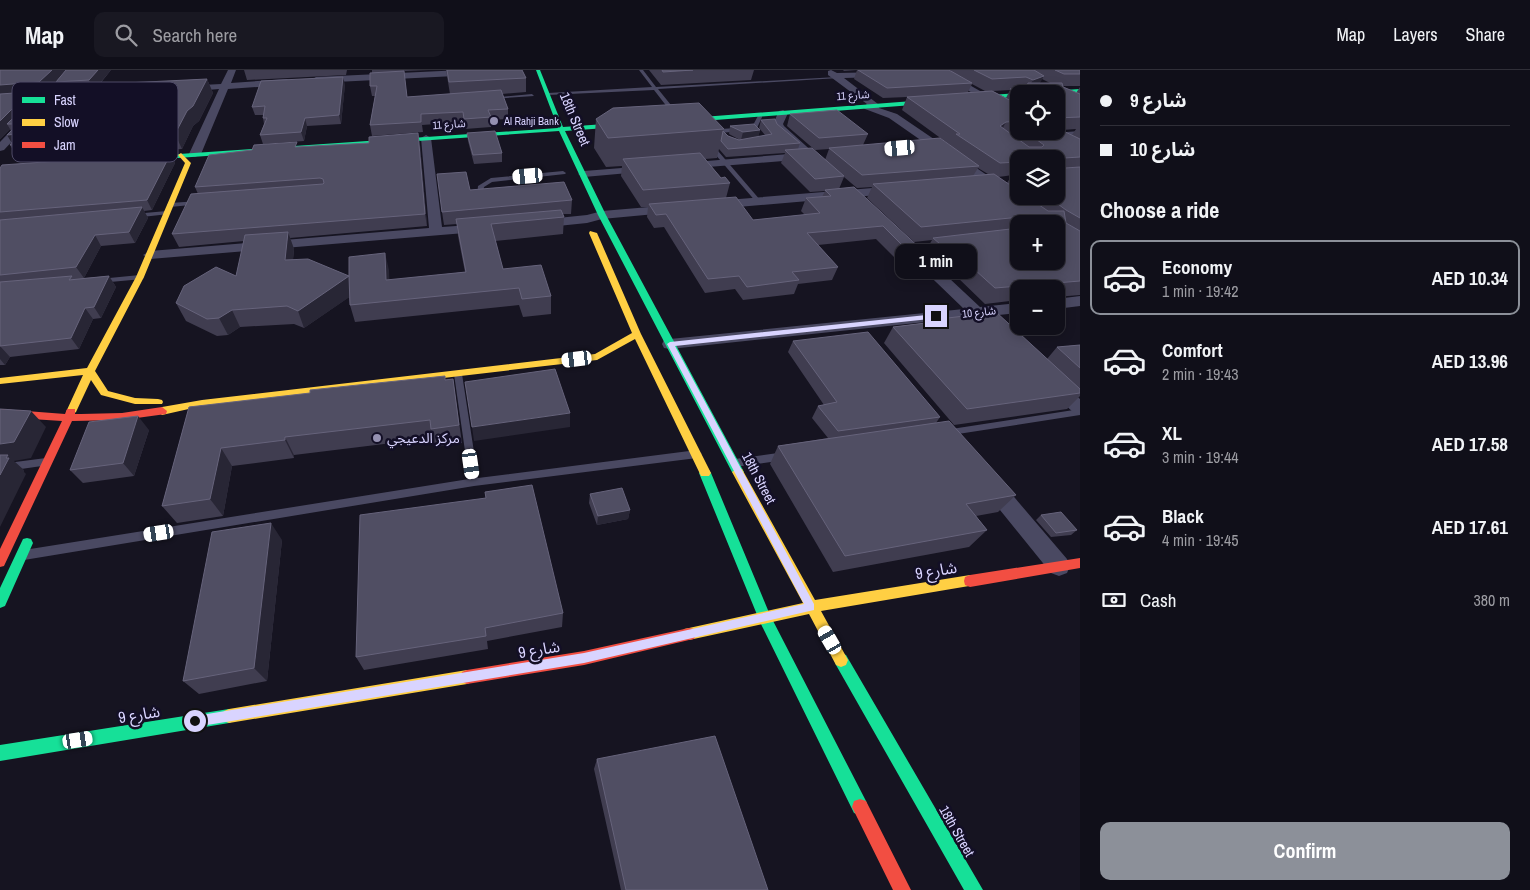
<!DOCTYPE html>
<html lang="en">
<head>
<meta charset="utf-8">
<style>
  body { margin:0; font-family:"Archivo Narrow","Noto Sans Arabic",sans-serif; background:#191822; color:#f1f3f6; height:100vh; display:flex; flex-direction:column; font-size:19px; white-space:nowrap }
  * { box-sizing:border-box; margin:0 }
  p { font-size:16px; color:#9c9ca2 }
  .icon { flex:none; width:28px; height:28px; fill:none; stroke:currentColor; stroke-width:2; stroke-linecap:round; stroke-linejoin:round }
  .map { position:relative; flex:1; overflow:hidden }
  .details { display:flex; flex-direction:column; background:#100f19; width:450px }
  .details>* { flex:none }
  .banner { display:grid; align-content:center; height:110px; padding:0 20px; background:#100f19 }
  .controls { position:absolute; left:1010px; top:15px; display:grid; gap:10px }
  .controls a { display:grid; place-items:center; width:55px; height:55px; border-radius:10px; background:#100f19; box-shadow:0 2px 12px #0003,0 0 0 1px #302f38; font-size:25px }
  .end { position:absolute; width:22px; height:22px; margin:-11px; border:6px solid #d9d4ff; background:#111; box-shadow:0 0 0 2px #111 }
  .from { border-radius:50% }
  .bubble { position:absolute; height:35px; border-radius:10px; background:#100f19; box-shadow:0 2px 12px #0003,0 0 0 1px #302f38; font-size:16px; font-weight:700; line-height:35px; text-align:center }
  .car { position:absolute; width:15px; height:30px; margin:-15px -8px; border-radius:6px; box-shadow:0 0 4px 1px #0007; background:linear-gradient(#fff 24%,#345 0 40%,#fff 0 76%,#345 0 86%,#fff 0) }
  .banner b { display:flex; align-items:center; gap:18px; height:48px; font-size:19px }
  .banner b+b { border-top:1px solid #302f38 }
  .banner i { width:12px; height:12px; background:#f1f3f6 }
  ul { padding:0; list-style:none }
  li { display:flex; align-items:center; gap:15px; height:75px; margin:0 10px 8px; padding:0 10px; border:2px solid transparent; border-radius:10px }
  li div { flex:1 }
  li b { display:block; font-size:19px }
  li em { font-style:normal; font-weight:700 }
  li.active { border-color:#8c9099 }
  li>.icon { width:45px; height:45px; stroke-width:1.5 }
  h2 { padding:0 20px; font-size:22px; line-height:60px }
  .pay { display:flex; align-items:center; gap:12px; height:55px; padding:0 20px; font-size:19px }
  .pay p { margin-inline-start:auto }
  .button { display:flex; gap:10px; margin-top:auto; padding:10px 20px }
  .button a { flex:1; height:58px; border-radius:10px; background:#8c9099; color:#fff; font-size:20px; font-weight:700; line-height:58px; text-align:center }
  header { display:flex; align-items:center; gap:30px; box-sizing:border-box; height:70px; padding:0 25px; background:#100f19; border-bottom:1px solid #302f38 }
  header strong { font-size:24px }
  nav { display:flex; gap:28px; margin-inline-start:auto; font-size:18px }
  .search { width:350px; height:45px; background:#191822; display:flex; align-items:center; gap:12px; box-sizing:border-box; padding:0 18px; border-radius:10px; color:#9c9ca2; font-size:19px }
  main { display:flex; flex:1; min-height:0 }
  .map>svg:first-child { display:block }
</style>
</head>
<body>
<header>
<strong>Map</strong>
<div class="search"><svg class="icon" aria-label="search" viewBox="0 0 24 24"><circle cx="10" cy="10" r="6"/><path d="M15 15l6 6"/></svg>Search here</div>
<nav><a>Map</a><a>Layers</a><a>Share</a></nav>
</header>
<main>
<div class="map">
<svg width="1080" height="820" viewBox="0 0 1080 820">
  <rect width="100%" height="100%" fill="#161421"/>
  <g fill="none" stroke-linecap="round" stroke-linejoin="round">
    <path fill="#4a4962" fill-rule="evenodd" d="M639,0H643L656,17L837,7L839,8L658,19L675,40L679,42L677,44L671,42L654,20L548,25L546,24L548,23L652,17Z
      M532,24L534,26L491,29L489,28Z
      M759,44L763,45L757,58L754,60L720,63L709,56L714,55L721,59L752,57Z
      M708,74H712L761,131V133H757L708,76Z
      M563,101L566,103L565,104L492,112L484,117L482,128L477,127L478,116L491,108Z
      M199,131L202,133L201,134L170,137L167,135L170,133Z
      M167,141L169,142V144L133,148L130,146L133,144Z
      M140,205L144,207L143,209L99,213L95,211L99,209Z
      M458,301L462,304L478,408L697,380L702,384L697,388L474,416L24,490L20,488L18,485L20,482L24,480L469,409L454,304Z
      M1080,339V345L945,366L940,363L945,360Z
      M785,382L790,386L785,390L735,397L730,393L735,389Z
      M46,388L49,389L51,392L49,395L0,402V394Z"/>
    <path fill="#4a4962" fill-rule="evenodd" d="M69,0H78L4,80L0,81V72Z
      M228,0H236L231,13L287,9L292,12L287,15L228,19L201,84L195,87L191,86L189,84L219,19L184,22L179,19L184,16L221,14Z
      M462,0H518L514,3L316,13L311,10L316,7Z
      M831,0L837,3L885,2V6L882,7L844,8L878,34L879,38L897,44L1006,118L1008,121L1006,124H998L889,48L865,39L863,37L867,34L828,5V1Z
      M933,0H943L1019,43V50Z
      M783,40L788,43L783,54L784,56L827,95L829,97L827,99H819L808,89L683,99L677,96L683,93L801,83L776,60L773,54L779,41Z
      M1080,61V67L1010,72L1034,89H1021L994,70L999,67Z
      M426,65L431,68L442,157L484,154L489,155L491,158L489,161L150,189L143,185L150,181L429,158L421,68Z
      M647,96L651,97L653,99L651,101L584,107L578,104L584,101Z
      M897,116L901,117L903,120L901,123L714,139L708,135L714,131Z
      M673,135L677,136L679,139L677,142L602,149L587,153L538,158L532,154L538,150L587,145L602,141Z
      M913,178L918,179L980,237L1019,233V243L989,246L1005,262L1003,265H991L973,247L670,279L664,278L662,274L664,270L670,269L964,239L908,185L906,182L908,179Z
      M1080,226V236L1056,239V229Z
      M1053,308L1059,310L1080,329V345L1074,343L1047,318L1044,314L1047,310Z
      M990,405L997,407L1067,489L1070,496L1067,503L1059,506L1051,503L983,419L980,413L983,407Z"/>
    <path fill="#16e098" fill-rule="evenodd" d="M536,0H540L563,57L633,52L636,54L633,56L565,61L606,145L744,402L742,405L738,406L732,402L598,145L559,61L135,91L132,89L135,87L558,58Z
      M1080,19V23L1032,24L1034,22Z
      M1019,23V27L676,53L673,51L676,49Z
      M705,399L709,400L711,403L770,545L866,731L868,737L866,743L860,745L854,743L760,552L699,403L701,400Z
      M27,468L31,469L33,473L5,536L0,538V518L23,469Z
      M841,583L846,585L983,820H964L836,595L834,590L836,585Z
      M229,639L234,641L236,646L234,651L229,653L0,691V675Z"/>
    <path fill="#ffcf43" fill-rule="evenodd" d="M181,83L191,93L144,207L95,301L108,321L135,328L158,329L162,330L163,332L162,334H135L101,325L91,310L76,342L71,346L66,342L83,305L0,314V308L87,298L136,207L185,93L178,85Z
      M590,161L597,163L641,264L711,403L709,406H701L635,269L597,290L202,336L162,345L157,341L162,337L202,330L595,284L632,263L589,163Z
      M738,398L742,399L815,530L970,505L975,507L976,511L975,515L821,541L848,590L846,595L841,597L836,595L809,544L689,570L684,569L682,564L684,559L689,558L803,533L732,402Z
      M467,600L472,602L474,607L472,612L467,614L229,653L224,651L222,646L224,641L229,639Z"/>
    <path fill="#f24e42" fill-rule="evenodd" d="M162,337L167,341L166,344L122,350L72,351L4,496L0,497V479L62,351L0,347V339L65,344L67,339H75V344H81L122,343Z
      M1080,488V498L970,517L965,515L964,511L965,507L970,505Z
      M689,558L694,559L696,564L694,569L689,570L584,595L467,614L462,612L460,607L462,602L467,600L584,581Z
      M860,729L866,731L911,820H893L852,737L854,731Z"/>
  </g>
  <path fill="#403d50" fill-rule="evenodd" d="M0,0H111L99,15L207,9L213,23L199,51L193,56L182,79L20,91L10,75L12,72L7,65L11,61L10,59L0,69ZM58,9L56,12L58,17H50ZM30,23H38L33,28Z
    M244,0H347L346,5L247,10Z
    M372,0H429L404,1L407,27L450,24L446,0H522L526,8V22L502,24L508,39V49L491,50V57L465,59L463,52L422,55L423,62L372,66L370,55L375,26H372L370,16L372,3Z
    M649,0H754L751,10L661,15Z
    M843,0H949L951,1V0H1080V16H1062L1076,23L1080,17V225L1056,227V219H1019V230L985,234L955,205L951,206L925,182L932,170L914,172L867,128L872,117L857,118L844,107L839,119L937,194L930,208L916,209L876,169L818,175L838,197L832,210L798,214L794,224L743,230L735,219L705,223L664,157L654,158L647,147L648,137H641L621,106L622,96L606,97L594,78L596,49L724,59L723,61L728,66L740,70L729,64L730,56L760,60L758,67L765,65L759,58L761,50L777,54L800,73L798,79L825,90L829,79L815,80L787,56L790,44L868,64L863,75H950L902,40L907,27L883,28L854,9L857,0L844,1ZM1042,9L1050,13H1039ZM972,14L985,21L968,22ZM1010,20L1006,28L993,21ZM1019,24H1056V61H1019ZM1076,59L1072,65L1062,60ZM1021,63L1018,69L1011,64ZM719,79L726,87L785,83L781,93L810,122L825,121L822,127L806,128L801,141L805,145L753,150L726,128L730,113L721,108L705,89L717,88ZM1019,89H1056V126H1019ZM978,98L988,104L973,106ZM1012,105L1007,113L998,107L1006,106ZM1019,154H1056L1019,191Z
    M345,14L341,54L307,56L304,71L263,74L260,65L264,54L263,48V45H255L252,37Z
    M467,63L502,83V92L474,94L468,71Z
    M420,75L427,156L290,168L294,179L293,190L349,206L389,200V210L465,202L458,166L457,154L444,155L442,142L470,120L572,130L571,144H563L564,147L563,164L495,171L503,199L551,226V244L523,247L519,235L355,252L350,235L349,227L304,258L294,254L240,257L228,265L217,266L186,251L176,233L236,206L244,171L179,177L172,164L198,124L195,117L298,77Z
    M171,83L175,93L152,140L144,141L148,148L135,173L101,176L84,208L109,206L116,217L101,248L93,249L79,279L10,287L5,295H0V98Z
    M940,249L1047,289L1057,277L1080,275V326L1067,339L954,355L884,273L893,257L938,251Z
    M793,271L940,347L936,353L1016,425L998,442L976,446L987,460L969,477L833,502L770,394L778,376L828,368L812,348L818,336L824,335L788,282Z
    M453,309L462,373L435,377L433,368L294,385V388L232,396L223,446L177,453L162,436L189,337Z
    M149,360L134,406L83,413L70,400Z
    M590,424L630,440L628,449L597,455L589,433Z
    M486,428L563,543L562,557L487,571L488,579L364,600L356,587Z
    M1041,445L1077,460L1071,465L1051,467L1036,450Z
    M282,470L267,611L199,624L183,611Z
    M597,689L768,820H621L594,699Z"/>
  <path fill="#282635" d="M52,0H67L45,22L30,23L35,32L7,54L10,59L0,69V15Z
    M98,0H111L94,20L89,10Z
    M1044,6L1037,18L1026,22L1033,10Z
    M343,7L345,14L341,54L339,45Z
    M207,9L213,23L199,51L193,56L182,79L175,64L187,41Z
    M305,48L307,56L304,71L301,62Z
    M1006,52L999,65L1000,56Z
    M760,60L758,69L741,70L743,62Z
    M418,63L420,75L427,156L425,144Z
    M18,64L13,75L7,65Z
    M171,83L175,93L152,140L147,130Z
    M142,137L148,148L135,173L129,162Z
    M288,162L294,179L291,208L285,190Z
    M95,165L101,176L84,208L76,197Z
    M385,183L389,200L390,227L386,210Z
    M109,206L116,217L101,248L94,237Z
    M349,206L354,224L304,258L298,241Z
    M85,238L93,249L79,279L71,268Z
    M232,240L240,257L228,265L219,248Z
    M0,276L10,287L5,295L0,289Z
    M31,341L46,357L31,388L14,391L24,400V402L26,404L0,457V374Z
    M570,343V357L474,371L472,357Z
    M138,346L149,360L134,406L123,393Z
    M285,367L294,385V388L285,370Z
    M221,378L232,396L223,446L210,429Z
    M630,440L628,449L597,455L598,446Z
    M271,453L282,470L267,611L254,598Z"/>
  <path fill="#504e63" stroke="#66637b" d="M0,0H52L39,12L0,15Z
    M66,0H98L89,10L56,12Z
    M447,0H522L526,8L449,12Z
    M662,0H693L663,2Z
    M858,0H949L972,13L887,18Z
    M974,0H1034L1044,6L1033,10L1026,7L992,9Z
    M1055,0H1080V4H1064Z
    M404,1L407,27L501,20L508,39L488,40L491,47L464,49L463,42L421,44V52L370,55L377,16H370V3Z
    M343,7L339,45L305,48L301,62L260,65L267,48H263L265,36L252,37L261,11Z
    M207,9L193,36L187,41L175,64L10,75L18,64L7,65L18,54H7L44,17Z
    M1028,13H1062L1063,17L1080,24V47L1056,48V24H1019L1010,19L1026,18Z
    M992,21L1019,35V51L1006,52L1000,56L1029,77H1042L1044,75L1025,61H1056L1057,58L1080,69V87L1064,88L1063,96L1065,98L1080,97V148L1066,140L1047,126H1056V89H1019V92L1000,93L956,64H960L907,27Z
    M29,22L0,51V24Z
    M699,33L724,59L608,68L596,49L613,38Z
    M837,40L868,64L819,68L790,44Z
    M775,49L777,54L800,73L728,79L721,71L723,61L728,66L739,70L772,64L761,50Z
    M754,54L760,60L743,62L730,56Z
    M495,61L502,83L473,85L467,63Z
    M418,63L425,144L172,164L191,124L323,114L324,113L323,109L320,108L195,117L209,85L252,80L254,75L297,72L295,77L369,73V67Z
    M940,68L979,96L862,105L829,78Z
    M812,78L844,106L815,109L785,80Z
    M171,83L147,130L0,142V98L2,95Z
    M700,83L721,108L725,107L730,113L643,120L623,89Z
    M466,102L470,120L564,112L572,130L442,142L437,104Z
    M1014,102H1019V106Z
    M994,104L1019,121V126H1026L1048,141H1064L1066,153L1080,161V211L995,218L964,190L960,191L933,168L1019,158V191H1056V154H1029L1030,146L921,157L873,114Z
    M854,117L937,194L923,196L883,156L807,163L838,197L792,202L799,210L747,217L739,206L708,209L666,144L656,145L649,134L736,127L753,150L820,143L806,128L831,126L825,120Z
    M142,137L129,162L95,165L76,197L0,205V150Z
    M561,140L564,147L491,154L503,199L541,195L551,226L522,229L519,218L350,235L349,206L298,241L287,236L232,240L219,248L207,249L176,233L184,216L216,197L236,206L245,165L288,162L285,190L308,189L349,206V187L385,183L386,210L466,202L456,149Z
    M72,206L69,210L109,206L94,237L85,238L71,268L0,276V212Z
    M996,242L1080,319V323L967,339L893,257L942,251L940,249Z
    M868,262L940,347L838,361L818,336L837,332L793,271Z
    M1080,275V298L1057,277Z
    M555,299L570,343L472,357L465,312Z
    M445,306V310L453,309L459,355L431,359L430,350L285,367V370L221,378L210,429L162,436L189,337L310,323V320Z
    M0,339L31,341L14,372L0,374Z
    M138,346L123,393L70,400L89,352Z
    M949,351L1016,425L966,434L987,460L845,486L778,376Z
    M0,385H8L6,388H9L0,405Z
    M532,415L563,543L485,558L486,566L356,587L360,445L486,428L485,422Z
    M622,418L630,440L598,446L590,424Z
    M1061,442L1077,460L1056,463L1041,445Z
    M271,453L254,598L183,611L212,462Z
    M715,666L768,820H626L597,689Z"/>
  <path fill="#d9d4ff" d="M936,244L940,246L939,248L675,276L814,534V540L584,593L195,657L191,655L189,651L191,647L195,646L584,583L804,534L667,274L670,272Z"/>
  <g fill="#9591b1" stroke="#130f26" stroke-width="2">
    <circle cx="494" cy="51" r="5"/>
    <circle cx="377" cy="368" r="5"/>
  </g>
  <g text-anchor="middle" stroke-width="5" stroke-linejoin="round" paint-order="stroke">
    <g font-size="11" fill="#d9d4ff" stroke="#130f26">
      <text transform="translate(853 25) rotate(-4)" y="4">شارع 11</text>
      <text transform="translate(449 54) rotate(-4)" y="4">شارع 11</text>
      <text transform="translate(979 242) rotate(-6)" y="4">شارع 10</text>
    </g>
    <g font-size="11" fill="#d9d4ff" stroke="#130f26" text-anchor="start">
      <text x="504" y="55">Al Rahji Bank</text>
    </g>
    <g font-size="14" fill="#d9d4ff" stroke="#130f26">
      <text transform="translate(575 49) rotate(67)" y="5">18th Street</text>
      <text transform="translate(759 408) rotate(62)" y="5">18th Street</text>
      <text transform="translate(957 761) rotate(60)" y="5">18th Street</text>
    </g>
    <g font-size="14" fill="#d9d4ff" stroke="#130f26" text-anchor="start">
      <text x="387" y="373">مركز الدعيجي</text>
    </g>
    <g font-size="16" fill="#d9d4ff" stroke="#130f26">
      <text transform="translate(936 500) rotate(-9)" y="6">شارع 9</text>
      <text transform="translate(539 579) rotate(-9)" y="6">شارع 9</text>
      <text transform="translate(139 644) rotate(-9)" y="6">شارع 9</text>
    </g>
  </g>
  <rect x="12" y="12" width="166" height="80" rx="8" fill="#130f26" stroke="#4e4a67" stroke-width="1"/>
  <rect x="22" y="27" width="23" height="6" fill="#16e098"/>
  <rect x="22" y="49" width="23" height="7" fill="#ffcf43"/>
  <rect x="22" y="72" width="23" height="6" fill="#f24e42"/>
  <g font-size="14" fill="#d9d4ff">
    <text x="54" y="35">Fast</text>
    <text x="54" y="57">Slow</text>
    <text x="54" y="80">Jam</text>
  </g>
</svg>
<div class="controls">
<a><svg class="icon" aria-label="locate" viewBox="0 0 24 24"><circle cx="12" cy="12" r="6"/><path d="M12 2v4M12 18v4M2 12h4M18 12h4"/></svg></a>
<a><svg class="icon" aria-label="layers" viewBox="0 0 24 24"><path d="M12 4l9 5-9 5-9-5zM3 14l9 5 9-5"/></svg></a>
<a>+</a>
<a>−</a>
</div>
<i class="end from" style="left:195px;top:651px"></i>
<i class="end" style="left:936px;top:246px"></i>
<div class="bubble" style="left:895px;top:174px;width:82px">1 min</div>
<i class="car" style="left:900px;top:78px;rotate:265deg"></i>
<i class="car" style="left:528px;top:106px;rotate:265deg"></i>
<i class="car" style="left:577px;top:289px;rotate:263deg"></i>
<i class="car" style="left:471px;top:394px;rotate:172deg"></i>
<i class="car" style="left:159px;top:463px;rotate:261deg"></i>
<i class="car" style="left:830px;top:570px;rotate:330deg"></i>
<i class="car" style="left:78px;top:670px;rotate:81deg"></i>
</div>
<section class="details">
<div class="banner">
<b><i class="from"></i>شارع 9</b>
<b><i></i>شارع 10</b>
</div>
<h2>Choose a ride</h2>
<ul>
<li class="active"><svg class="icon" aria-label="car" viewBox="0 0 24 24"><path d="M5 17H2v-5l4-1 3-4h7l3 4 3 1v5h-3M9 17h6M6 11h13"/><circle cx="7" cy="17" r="2"/><circle cx="17" cy="17" r="2"/></svg><div><b>Economy</b><p>1 min · 19:42</p></div><em>AED 10.34</em></li>
<li><svg class="icon" aria-label="car" viewBox="0 0 24 24"><path d="M5 17H2v-5l4-1 3-4h7l3 4 3 1v5h-3M9 17h6M6 11h13"/><circle cx="7" cy="17" r="2"/><circle cx="17" cy="17" r="2"/></svg><div><b>Comfort</b><p>2 min · 19:43</p></div><em>AED 13.96</em></li>
<li><svg class="icon" aria-label="car" viewBox="0 0 24 24"><path d="M5 17H2v-5l4-1 3-4h7l3 4 3 1v5h-3M9 17h6M6 11h13"/><circle cx="7" cy="17" r="2"/><circle cx="17" cy="17" r="2"/></svg><div><b>XL</b><p>3 min · 19:44</p></div><em>AED 17.58</em></li>
<li><svg class="icon" aria-label="car" viewBox="0 0 24 24"><path d="M5 17H2v-5l4-1 3-4h7l3 4 3 1v5h-3M9 17h6M6 11h13"/><circle cx="7" cy="17" r="2"/><circle cx="17" cy="17" r="2"/></svg><div><b>Black</b><p>4 min · 19:45</p></div><em>AED 17.61</em></li>
</ul>
<div class="pay"><svg class="icon" aria-label="cash" viewBox="0 0 24 24"><path d="M3 7h18v10H3z"/><circle cx="12" cy="12" r="2"/></svg>Cash<p>380 m</p></div>
<div class="button"><a>Confirm</a></div>
</section>
</main>
</body>
</html>
